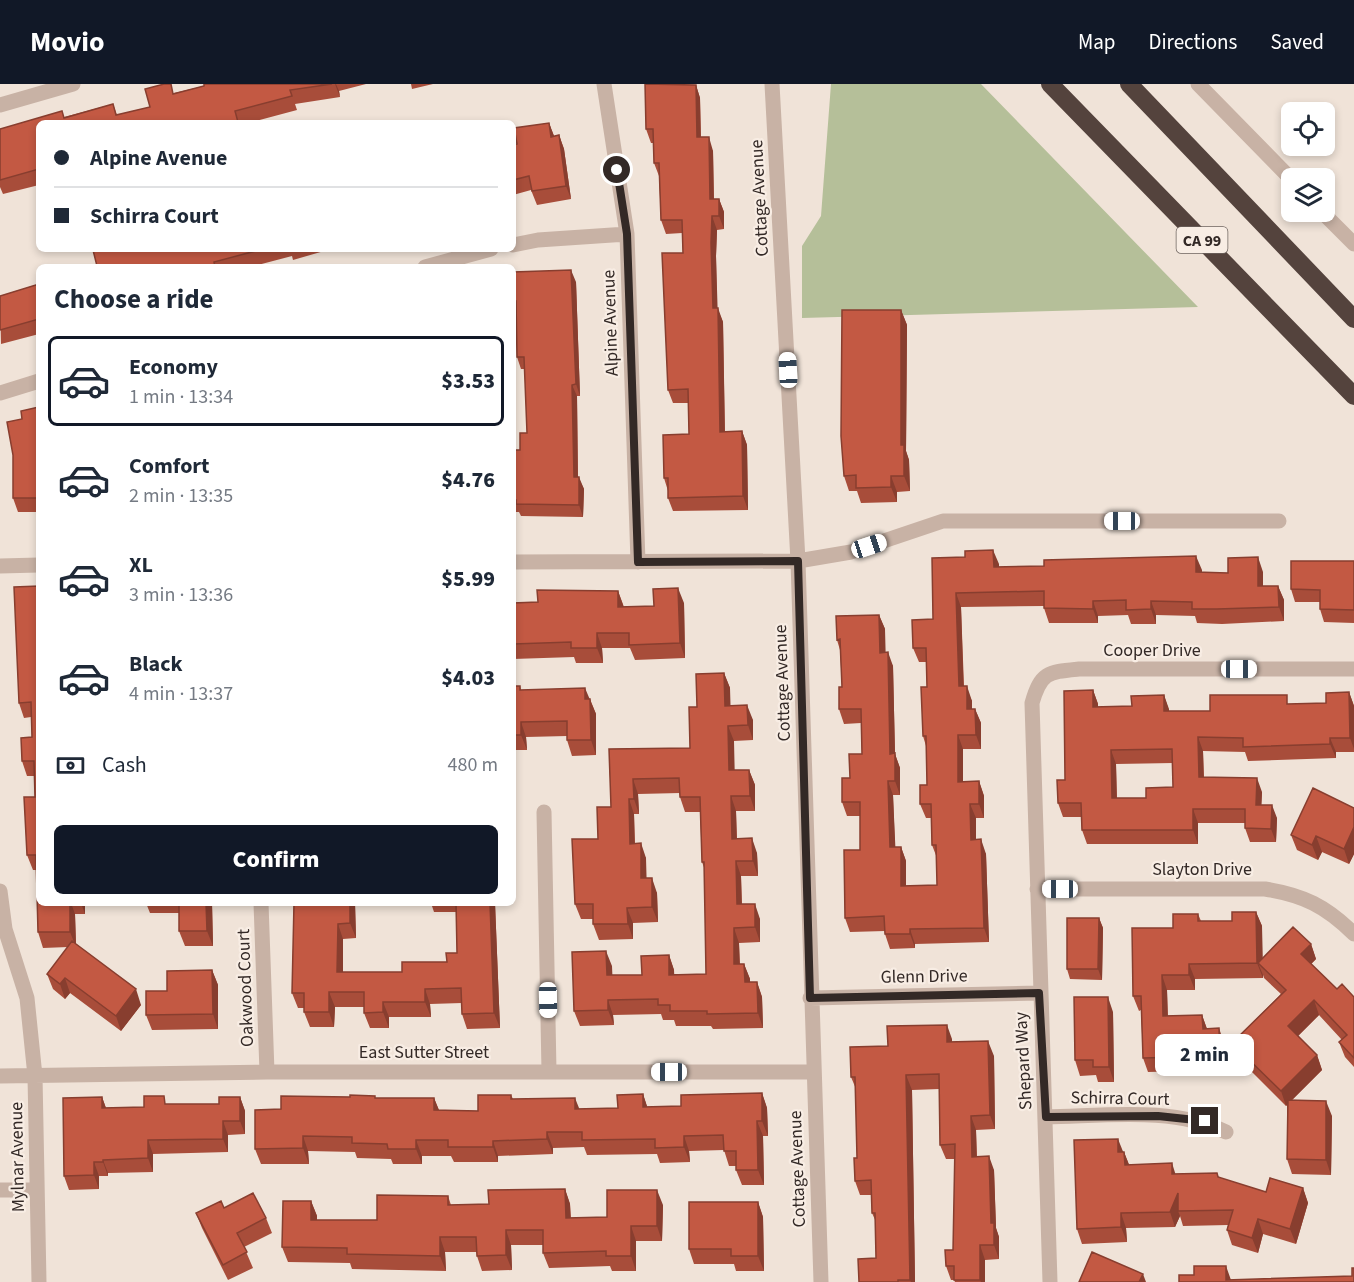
<!DOCTYPE html>
<html lang="en">
<head>
<meta charset="utf-8">
<style>
  body { margin:0; font-family:"Source Sans 3",sans-serif; background:#f2f2f3; color:#1f2937; height:100vh; display:flex; flex-direction:column; font-size:22px; white-space:nowrap }
  * { box-sizing:border-box; margin:0 }
  p { font-size:20px; color:#747a83 }
  .icon { flex:none; width:33px; height:33px; fill:none; stroke:currentColor; stroke-width:2; stroke-linecap:round; stroke-linejoin:round }
  .map { position:relative; flex:1; overflow:hidden }
  .details { position:absolute; left:36px; top:180px; width:480px; height:642px; display:flex; flex-direction:column; background:#fff; border-radius:9px; box-shadow:0 3px 9px #0003 }
  .details>* { flex:none }
  .top-card { position:absolute; left:36px; top:36px; width:480px; height:132px; border-radius:9px; box-shadow:0 3px 9px #0003; display:grid; align-content:center; height:132px; padding:0 18px; background:#fff }
  .controls { position:absolute; left:1281px; top:18px; display:grid; gap:12px }
  .controls a { display:grid; place-items:center; width:54px; height:54px; border-radius:9px; background:#fff; box-shadow:0 3px 9px #0003; font-size:30px }
  .end { position:absolute; width:27px; height:27px; margin:-14px; border:8px solid #332926; background:#fff; box-shadow:0 0 0 3px #fff }
  .from { border-radius:50% }
  .bubble { position:absolute; height:42px; border-radius:9px; background:#fff; box-shadow:0 3px 9px #0003; font-size:20px; font-weight:800; line-height:42px; text-align:center }
  .car { position:absolute; width:18px; height:36px; margin:-18px -9px; border-radius:8px; box-shadow:0 0 4px 2px #0007; background:linear-gradient(#fff 24%,#345 0 40%,#fff 0 76%,#345 0 86%,#fff 0) }
  .top-card b { display:flex; align-items:center; gap:21px; height:57px; font-size:22px }
  .top-card b+b { border-top:2px solid #e0e1e3 }
  .top-card i { width:15px; height:15px; background:#1f2937 }
  ul { padding:0; list-style:none }
  li { display:flex; align-items:center; gap:18px; height:90px; margin:0 12px 9px; padding:0 6px; border:3px solid transparent; border-radius:9px }
  li div { flex:1 }
  li b { display:block; font-size:22px }
  li em { font-style:normal; font-weight:800 }
  li.on { border-color:#111827 }
  li>.icon { width:54px; height:54px; stroke-width:1.5 }
  h2 { padding:0 18px; font-size:27px; line-height:72px }
  .pay { display:flex; align-items:center; gap:15px; height:66px; padding:0 18px; font-size:22px }
  .pay p { margin-inline-start:auto }
  .cta { display:flex; gap:12px; margin-top:auto; padding:12px 18px }
  .cta a { flex:1; height:69px; border-radius:9px; background:#111827; color:#fff; font-size:24px; font-weight:800; line-height:69px; text-align:center }
  header { display:flex; align-items:center; gap:36px; box-sizing:border-box; height:84px; padding:0 30px; background:#111827; color:#fff }
  header strong { font-size:28px }
  nav { display:flex; gap:33px; margin-inline-start:auto; font-size:21px }
  .map>svg:first-child { display:block }
</style>
</head>
<body>
<header>
<strong>Movio</strong>
<nav><a>Map</a><a>Directions</a><a>Saved</a></nav>
</header>
<div class="map">
<svg width="1354" height="1198" viewBox="0 0 1354 1198">
  <rect width="100%" height="100%" fill="#f0e3d8"/>
  <path fill="#b5bf99" d="M831,0H981L1198,223L802,234V162L821,132Z"/>
  <g fill="none" stroke-linecap="round" stroke-linejoin="round">
    <path stroke="#c8b2a5" stroke-width="15" d="M604,0L627,150L638,478
      M772,0L798,477L821,1198
      M1198,0L1292,96
      M0,21L73,0
      M1322,128L1354,160
      M513,161L538,156L627,150
      M425,183L491,165
      M0,309L39,297
      M513,478L798,477L851,468L943,437H1279
      M0,482L39,481
      M544,728L549,987
      M1037,805H1265C1303,811 1326,822 1354,850
      M0,807L5,845L27,914L35,992L39,1198
      M261,819L267,988
      M810,914L1039,909
      M0,992L267,988H813
      M1046,1033C1104,1032 1173,1022 1226,1048
      M0,1106H37
      M1050,1198L1032,619C1041,588 1048,588 1079,585H1354"/>
    <path stroke="#54433d" stroke-width="18" d="M1050,0L1354,312
      M1129,0L1354,235"/>
  </g>
  <path fill="#a84d3a" fill-rule="evenodd" d="M204,0H366L339,7L340,13L295,20L297,26L248,39H39V101L3,110L0,103V45L64,33L113,20L117,31L150,23L174,9L204,2Z
    M411,0H433L412,5Z
    M645,0L696,1L700,14L701,53L713,67L714,115H719L724,128V145L717,146L716,172L717,224L723,238L725,348L742,347L747,361L748,426L673,427L668,414V407L664,394L689,350L688,319H673L668,306L683,169L682,149L666,150L661,136L659,92L654,79V59H651L646,45Z
    M549,39L554,52L559,51L564,65L571,115L537,121L531,106L513,111V61L517,60Z
    M97,165H331L293,176L292,172L250,183H95L97,182Z
    M513,188L576,198L580,312H577L578,393L584,405L583,433L521,432L519,428H513V366H520L527,349L525,285H521L517,273V229H513Z
    M39,200V250L1,260L0,212Z
    M901,226L907,241L906,367L909,376L910,407L897,408V418L861,419L857,407H849L844,392Z
    M39,323V428H18L13,414L22,335Z
    M932,474L999,480V483L1202,486V488L1228,489L1263,488V502H1278L1284,516V537L1222,540L1197,539L1195,532L1156,531V540H1131L1128,531L1098,532V539H1049L1044,524V522L961,523L964,602L972,617V625H975L981,639V665H963V698L979,697L984,712V734H976V756L986,770L989,858L915,860V864L890,865L885,850V847L850,848L845,834L860,766V732H847L842,718L850,694L862,670L861,639L844,640L839,625L842,603L840,566L837,556L879,531L885,545V568L893,582L895,670L900,684V711H893L895,763H901L906,777V802L937,801V774L932,761L931,734H926L920,720L927,701L926,662L923,652L927,603L926,578H919L913,564L933,535Z
    M1354,477V539L1324,538L1320,525V518H1295L1291,505Z
    M39,502V819H85V830H75L76,860L141,921L121,947L70,909L65,915L53,905L47,890L68,863L43,864L38,848L36,786H33L27,771L35,713L34,692H27L22,677L32,653L31,633L24,634L19,619Z
    M618,507L624,523L654,522L684,519L685,574L635,576L630,564H602L603,579H576L574,573L513,575V519L538,518Z
    M724,589L730,604V622L753,636V656L734,657V686H749L755,701V727H736L737,754L757,769L758,792H741L742,820L760,835V858L739,859L740,880H744L750,895V898H757L762,913L763,944L713,945L711,942H676L674,936H663L661,930L613,931L614,941L580,942L574,927L612,882V891H642L669,871L674,886V890H706L705,786L702,778L700,728H685L680,713V709L638,710L639,730H634L635,760L646,774V794L657,809L658,838L633,839V855L599,856L593,840V835H581L575,820L598,755L611,723L609,665L690,664L697,623Z
    M513,602H520L521,606L590,615L596,630V671L572,672L567,656V652L526,653L527,666H513Z
    M1093,606L1098,620V623L1132,622L1164,611L1169,627H1210L1291,620L1326,619L1349,608L1354,622V668H1336V674L1248,677L1245,668L1203,667L1204,693L1262,708L1261,721L1277,734L1276,758H1250L1245,744V739H1198V760H1087L1082,746L1081,733H1063L1058,719ZM1173,679V703L1146,714H1117L1116,680Z
    M1354,724V770L1349,780L1322,768L1318,776L1297,766L1291,751Z
    M146,819H212L213,862H185L179,847V829H150Z
    M294,819H355L356,854L343,855V888H402L447,878L457,869L456,828H434L431,819H495L500,944L467,945L462,930V919L430,920L431,933H389V944H370L364,929V923H335L334,943H310L304,928V924H298L292,909Z
    M1256,828L1262,842V874L1311,860L1316,875L1311,880L1337,905L1354,913V983L1345,973L1339,958L1342,956L1319,931L1298,952L1317,971L1322,986L1292,1016L1332,1032L1331,1091L1292,1090L1287,1075V1021L1286,1022L1238,974L1232,959L1281,910L1264,894L1263,891V894L1195,895V906H1167L1168,932L1202,931L1207,945L1224,959L1225,986L1148,988L1143,974L1141,926L1139,927L1133,912L1173,844L1198,830L1201,837H1232Z
    M1099,834L1103,844L1102,896L1070,895L1067,885Z
    M212,886L218,901V945L152,946L146,931L167,907Z
    M1113,928L1114,998H1098L1096,991L1080,992L1075,976Z
    M952,955V958L994,972L995,1045L976,1046L977,1073L994,1086L996,1144L999,1153V1175L985,1176V1198H955L954,1196H951L946,1182L953,1166L955,1075H946L940,1061L939,1005L912,1006L915,1198H859L876,1174V1138L872,1129V1111H860L855,1097L857,1074L856,1005L851,993L888,962Z
    M762,1009L767,1024L768,1052H763L764,1101H742L736,1086V1082H729L724,1066L689,1067L690,1078L660,1079L657,1070L587,1071L584,1063L553,1064V1070L498,1072V1078H454L451,1072H422V1080H393L391,1075L357,1074L355,1068L308,1067L309,1080H261L255,1065L281,1025L376,1014H434L439,1026L478,1027L511,1011L513,1015L579,1025L618,1024L643,1010L647,1023L681,1022Z
    M102,1013L106,1024L144,1023L168,1020H219L240,1013L245,1027V1050L228,1051V1068L153,1070V1088L108,1089V1092H99V1105L69,1106L64,1092Z
    M1123,1068H1124L1129,1081L1175,1090L1217,1089L1219,1094L1266,1108L1303,1104L1308,1119L1296,1160L1263,1150L1258,1169L1232,1161L1227,1146L1228,1141L1183,1142L1180,1132L1175,1143L1126,1144L1127,1158L1082,1160L1077,1145Z
    M565,1105L570,1120L571,1134L607,1133L663,1121L662,1157H636V1187H612L610,1182L549,1184L543,1169V1161H511L512,1186L482,1187L477,1172V1168H445L446,1187L352,1185L350,1179L288,1178L282,1163L311,1117L317,1132V1136H377L448,1112L451,1121L489,1120Z
    M758,1118L763,1133L764,1187H736L734,1180H694L689,1165Z
    M224,1124L266,1134L272,1149L244,1163L253,1184L228,1196L202,1144L196,1129Z"/>
  <path fill="#883e2f" d="M335,0H336L339,7L340,13Z
    M696,1L700,14L701,67L697,53Z
    M549,39L554,52L551,53Z
    M559,51L564,65L571,115L566,102Z
    M709,53L713,67L714,128L710,115Z
    M719,115L724,128V145L719,132Z
    M712,132L717,146L716,172L718,238L713,224L711,159Z
    M571,186L576,198L580,312L576,300Z
    M718,224L723,238L725,361L720,348Z
    M901,226L907,241L906,367L909,376L910,407L904,392L901,361Z
    M572,301L577,312L578,405L574,393Z
    M742,347L747,361L748,426L743,412Z
    M891,392L897,408V418L891,403Z
    M579,393L584,405L583,433L579,421Z
    M993,466L999,480V497L994,483Z
    M1196,472L1202,486L1201,502L1196,488Z
    M1258,473L1263,488V517L1258,502Z
    M1278,502L1284,516V537L1279,523Z
    M678,504L684,519L685,574L680,559Z
    M618,507L623,521L624,538L618,523Z
    M956,509L961,523L964,617L959,602Z
    M1093,517L1098,532V539L1093,525Z
    M1151,517L1156,531V540L1151,525Z
    M879,531L885,545L886,583L880,569Z
    M597,549L602,564L603,579L597,564Z
    M888,568L893,582L895,670L900,684V711L895,697L890,670Z
    M724,589L730,604L731,637L725,622Z
    M967,602L972,617V639L967,625Z
    M585,604L596,630V671L591,656L585,615Z
    M1093,606L1098,620V637L1093,623Z
    M1349,608L1354,622V665L1350,654Z
    M1164,611L1169,625V640L1164,627Z
    M747,621L753,636V656L748,641Z
    M975,625L981,639V665L976,651Z
    M521,638L526,653L527,666L521,651Z
    M728,642L734,657L735,701L729,686Z
    M958,651L963,665V712L958,698Z
    M1198,653L1203,667L1204,707L1199,693Z
    M1330,654L1336,668V674L1330,660Z
    M1111,666L1116,680L1117,728L1112,714Z
    M749,686L755,701V727L750,712Z
    M1257,694L1262,708L1261,734L1256,721Z
    M633,695L638,710L639,730L634,715Z
    M888,697L893,711L896,777L890,763Z
    M979,697L984,712V734L979,720Z
    M731,712L736,727L737,770L732,755Z
    M629,715L634,730L635,775L630,760Z
    M970,720L976,734V770L971,756Z
    M1272,721L1277,734L1276,758L1271,745Z
    M1193,725L1198,739V760L1193,746Z
    M1354,743V770L1349,780L1344,765Z
    M1316,752L1322,768L1318,776L1312,761Z
    M752,754L757,769L758,792L753,777Z
    M981,755L986,770L989,858L984,844Z
    M641,759L646,774L647,810L641,794Z
    M901,763L906,777V816L901,802Z
    M736,777L741,792L742,835L737,820Z
    M652,794L657,809L658,838L652,823Z
    M70,819H71L75,830L76,863L70,848Z
    M81,819H85V830Z
    M206,819H212L213,862L207,847Z
    M350,819H355L356,854L350,839Z
    M490,819H495L500,944L494,929Z
    M755,820L760,835V858L755,843Z
    M627,824L633,839V855L628,840Z
    M1256,828L1262,842L1263,883L1258,879L1263,891V894L1257,879Z
    M1099,834L1103,844L1102,896L1098,885Z
    M338,840L343,855V904L337,888Z
    M734,844L739,859L740,895L734,880Z
    M910,845L915,860V864L910,850Z
    M1311,860L1316,875L1306,885L1301,870Z
    M606,867L612,882L613,906L607,891Z
    M669,871L674,886L675,906L669,891Z
    M744,880L750,895V913L745,898Z
    M1189,880L1195,895V906L1189,891Z
    M212,886L218,901V945L213,930Z
    M1162,891L1167,906L1168,947L1163,932Z
    M65,894L70,909L65,915L60,900Z
    M757,898L762,913L763,944L758,929Z
    M136,905L141,921L121,947L116,932Z
    M425,905L430,920L431,933L425,918Z
    M329,908L335,923L334,943L329,928Z
    M1108,913L1113,928L1114,998L1109,983Z
    M608,916L613,931L614,941L608,926Z
    M1314,916L1319,931L1293,957L1288,942Z
    M383,918L389,933V944L383,928Z
    M1202,931L1207,945H1203Z
    M947,941L952,955V973L947,958Z
    M1219,944L1224,959L1225,986L1220,972Z
    M988,957L994,972L995,1045L990,1031Z
    M1317,971L1322,986L1286,1022L1281,1007Z
    M906,991L912,1006L915,1198H911L910,1196Z
    M762,1009L767,1024L768,1052L762,1037Z
    M643,1010L648,1025L643,1023Z
    M102,1013L107,1027L102,1024Z
    M240,1013L245,1027V1050L240,1037Z
    M434,1014L440,1029L434,1026Z
    M575,1014L581,1029L575,1025Z
    M1326,1017L1332,1032L1331,1091L1326,1076Z
    M971,1032L976,1046L977,1087L972,1073Z
    M223,1037L228,1051V1068L223,1055Z
    M757,1037L763,1052L764,1101L758,1086Z
    M547,1048L553,1064V1070L547,1055Z
    M303,1052L308,1067L309,1080L303,1064Z
    M684,1052L689,1067L690,1078L684,1063Z
    M1118,1055L1124,1070L1118,1068Z
    M148,1056L153,1070V1088L148,1074Z
    M416,1056L422,1072V1080L416,1065Z
    M493,1057L498,1072V1078L493,1063Z
    M1124,1068L1130,1083L1125,1081Z
    M989,1072L994,1086L996,1144L999,1153V1175L994,1161L991,1139Z
    M103,1076L108,1089V1092L103,1078Z
    M94,1078L99,1092V1105L94,1091Z
    M1172,1079L1177,1095L1172,1090Z
    M1303,1104L1308,1119L1296,1160L1290,1145Z
    M565,1105L570,1120L571,1149L566,1134Z
    M657,1106L663,1121L662,1157L657,1142Z
    M1178,1109V1127L1180,1132L1175,1143L1170,1128Z
    M311,1117L317,1132L316,1151L311,1136Z
    M758,1118L763,1133L764,1187L758,1172Z
    M1121,1129L1126,1144L1127,1158L1121,1143Z
    M1258,1135L1263,1150L1258,1169L1252,1154Z
    M631,1142L636,1157V1187L631,1172Z
    M506,1146L511,1161L512,1186L506,1171Z
    M440,1153L445,1168L446,1187L440,1172Z
    M980,1161L985,1176V1198H981L980,1196Z
    M1226,1182L1231,1196H1226Z
    M1143,1190L1146,1198H1139Z"/>
  <path fill="#c35943" stroke="#883e2f" stroke-width="1.5" fill-rule="evenodd" d="M164,0H171L173,10L204,2V0H332L290,6L292,12L235,27L238,38L236,39H39V85L0,96V45L62,27L64,34L113,20L116,31L150,23L145,5Z
    M645,0L696,1L697,53H709L710,115H719V132H712L711,159L713,224H718L720,348L742,347L743,412L668,414V394H664L663,351L689,350L688,305L668,306L662,169H683L682,136H661L659,79H654L653,45H646Z
    M549,39L551,53L559,51L566,102L532,107L529,92L513,96V61L517,60L514,44Z
    M97,165H263L214,178L215,183H95L97,182L93,166Z
    M571,186L576,300L572,301L574,393H579V421L516,420V416H513V366H520V349H527L524,273H517L516,217H513V188Z
    M39,200V235L0,246V212Z
    M842,226H901V361H904V392H891V403L856,404V391L844,392L841,352Z
    M39,323V414H13V371L7,338L22,335L21,327Z
    M993,466L994,483L1044,482V476L1196,472V488L1228,489V474L1258,473V502H1278L1279,523L1217,525H1192V518L1151,517V525L1126,526V516L1093,517V525L1044,524V507L956,509L959,602H967V625H975L976,651H958V698L979,697V720H970L971,756L981,755L984,844L910,845V850H885L884,832L845,834L844,766H860V718H842V694H850L849,670H862L861,625H839V603H842L840,555L837,556L836,532L879,531L880,569L888,568L890,670L895,669V697H888L890,763H901V802L937,801L936,761H932L931,720H920V701H927L926,652H923L921,603H927L926,564H913L912,536L933,535L932,474L965,473V467Z
    M1291,477H1354V526L1320,525V506L1291,505Z
    M39,502V819H70V848H38L36,771H27L24,713H35L34,677H22L21,654L32,653L31,618L19,619L14,503Z
    M678,504L680,559L629,561V549H597V564H571V558L513,560V519L538,518L537,506L618,507V523L654,522L653,505Z
    M724,589L725,622L747,621L748,641L728,642L729,686H749L750,712H731L732,755L752,754L753,777H736L737,820H755V843L734,844V880H744L745,898H757L758,929L707,930V927H670V921H658V915L608,916V926L574,927L572,868L606,867L607,891H642L641,872L669,871V891L706,890L704,778H702L700,713H680L679,694L633,695L634,715H629L630,760L641,759V794H652V823L627,824L628,840H593V820H575L572,755H598L597,723H611L609,665L690,664L689,623H697L696,590Z
    M513,602H520V606L585,604V615H590L591,656H567V637L521,638V651H513Z
    M1093,606V623L1132,622L1131,612L1164,611V627H1210V611H1287V620L1326,619V609L1349,608L1350,654H1330V660L1243,663V654L1198,653L1199,693L1257,694L1256,721H1272L1271,745L1245,744V725H1193V746H1082L1081,719H1058L1057,696H1065L1064,607ZM1172,665L1173,703L1146,704V714H1112L1111,666Z
    M1313,704L1354,724V743L1344,765L1316,752L1312,761L1291,751Z
    M179,819H206L207,847H179Z
    M294,819H350V839L338,840L337,888H402V878H447L446,869H457L456,819H490L494,929L462,930L461,904L425,905V918H383V928L364,929V908H329V928H304V909H292Z
    M1232,828H1256L1257,879L1189,880V891H1162L1163,932L1202,931L1203,945L1219,944L1220,972L1143,974L1141,912H1133L1132,844H1173V830H1198V837H1232Z
    M1067,834H1099L1098,885H1067Z
    M1293,843L1311,860L1301,870L1337,905L1342,900L1354,913V974L1339,958L1347,951L1314,916L1288,942L1317,971L1281,1007L1232,959L1286,906L1258,879Z
    M72,857L136,905L116,932L65,894L60,900L47,890Z
    M212,886L213,930L146,931V907H167V887Z
    M1074,913H1108L1109,983H1093V976H1075Z
    M947,941V958L988,957L990,1031L971,1032L972,1073L989,1072L991,1139H994V1161H980V1196H954V1182H946L945,1166H953L955,1060L940,1061L939,990L906,991L910,1196H898V1198H859L858,1175L876,1174L875,1129H872L871,1096L855,1097L854,1074H857L855,993H851L850,963L888,962L887,942Z
    M762,1009V1037H757L758,1086H736V1067H724L723,1051L684,1052V1063L655,1064V1055L582,1056V1048H547V1055L493,1057V1063H448V1056H416V1065H388L387,1060L352,1059V1053L303,1052V1064L255,1065V1026L281,1025V1012L350,1013V1011L375,1012V1014H434V1026L478,1027V1011H511V1015L575,1014V1025L618,1024L617,1011L643,1010V1023L681,1022V1011Z
    M144,1012H164L165,1020H219V1013H240V1037H223V1055L148,1056V1074L103,1076V1078H94V1091L64,1092L63,1014L102,1013V1024L144,1023Z
    M1288,1016L1326,1017V1076L1287,1075Z
    M1118,1055V1068H1124L1125,1081L1172,1079V1090L1217,1089L1218,1093L1266,1108L1270,1094L1303,1104L1290,1145L1258,1135L1252,1154L1227,1146L1233,1126L1178,1127V1109L1170,1128L1121,1129V1143L1077,1145L1074,1056Z
    M565,1105L566,1134L607,1133V1106H657V1142H631V1172H606V1167L543,1169V1146H506V1171L477,1172L476,1153H440V1172L347,1170V1164L282,1163L283,1117H311V1136H377V1111L448,1112V1121L489,1120L488,1106Z
    M253,1109L266,1134L237,1149L247,1168L223,1181L196,1129L221,1117L224,1124Z
    M689,1118H758V1172H731V1165H689Z
    M1092,1168L1143,1190L1139,1198H1079Z
    M1194,1182H1226V1196L1352,1192V1184H1354V1198H1179V1191H1194Z"/>
  <g fill="none" stroke-linecap="round" stroke-linejoin="round">
    <path stroke="#332926" stroke-width="8" d="M617,86L627,150L638,478L798,477L810,914L1039,909L1046,1033L1158,1032L1205,1037"/>
  </g>
  <g text-anchor="middle" stroke-width="4.5" stroke-linejoin="round" paint-order="stroke">
    <rect fill="#f8ede4" stroke="#6e645f" stroke-width="1.5" x="1176.5" y="143" width="51" height="26" rx="4.5"/>
    <g font-size="16" font-weight="bold" fill="#332926">
      <text x="1202" y="162">CA 99</text>
    </g>
    <g font-size="18" fill="#332926" stroke="#f8ede4">
      <text transform="translate(759 114) rotate(-93)" y="6">Cottage Avenue</text>
      <text transform="translate(610 239) rotate(-92)" y="6">Alpine Avenue</text>
      <text x="1152" y="572">Cooper Drive</text>
      <text transform="translate(782 599) rotate(-92)" y="6">Cottage Avenue</text>
      <text x="1202" y="791">Slayton Drive</text>
      <text transform="translate(924 892) rotate(-1)" y="6">Glenn Drive</text>
      <text transform="translate(245 904) rotate(-92)" y="6">Oakwood Court</text>
      <text x="424" y="974">East Sutter Street</text>
      <text transform="translate(1023 977) rotate(-93)" y="6">Shepard Way</text>
      <text transform="translate(1120 1014) rotate(1)" y="6">Schirra Court</text>
      <text transform="translate(17 1073) rotate(-91)" y="6">Mylnar Avenue</text>
      <text transform="translate(797 1085) rotate(-92)" y="6">Cottage Avenue</text>
    </g>
  </g>
</svg>
<div class="controls">
<a><svg class="icon" aria-label="locate" viewBox="0 0 24 24"><circle cx="12" cy="12" r="6"/><path d="M12 2v4M12 18v4M2 12h4M18 12h4"/></svg></a>
<a><svg class="icon" aria-label="layers" viewBox="0 0 24 24"><path d="M12 4l9 5-9 5-9-5zM3 14l9 5 9-5"/></svg></a>
</div>
<i class="end from" style="left:617px;top:86px"></i>
<i class="end" style="left:1205px;top:1037px"></i>
<div class="bubble" style="left:1155px;top:950px;width:99px">2 min</div>
<i class="car" style="left:788px;top:286px;rotate:357deg"></i>
<i class="car" style="left:1122px;top:437px;rotate:270deg"></i>
<i class="car" style="left:869px;top:462px;rotate:72deg"></i>
<i class="car" style="left:1239px;top:585px;rotate:90deg"></i>
<i class="car" style="left:1060px;top:805px;rotate:270deg"></i>
<i class="car" style="left:548px;top:916px;rotate:179deg"></i>
<i class="car" style="left:669px;top:988px;rotate:270deg"></i>
<div class="top-card">
<b><i class="from"></i>Alpine Avenue</b>
<b><i></i>Schirra Court</b>
</div>
<section class="details">
<h2>Choose a ride</h2>
<ul>
<li class="on"><svg class="icon" aria-label="car" viewBox="0 0 24 24"><path d="M5 17H2v-5l4-1 3-4h7l3 4 3 1v5h-3M9 17h6M6 11h13"/><circle cx="7" cy="17" r="2"/><circle cx="17" cy="17" r="2"/></svg><div><b>Economy</b><p>1 min · 13:34</p></div><em>$3.53</em></li>
<li><svg class="icon" aria-label="car" viewBox="0 0 24 24"><path d="M5 17H2v-5l4-1 3-4h7l3 4 3 1v5h-3M9 17h6M6 11h13"/><circle cx="7" cy="17" r="2"/><circle cx="17" cy="17" r="2"/></svg><div><b>Comfort</b><p>2 min · 13:35</p></div><em>$4.76</em></li>
<li><svg class="icon" aria-label="car" viewBox="0 0 24 24"><path d="M5 17H2v-5l4-1 3-4h7l3 4 3 1v5h-3M9 17h6M6 11h13"/><circle cx="7" cy="17" r="2"/><circle cx="17" cy="17" r="2"/></svg><div><b>XL</b><p>3 min · 13:36</p></div><em>$5.99</em></li>
<li><svg class="icon" aria-label="car" viewBox="0 0 24 24"><path d="M5 17H2v-5l4-1 3-4h7l3 4 3 1v5h-3M9 17h6M6 11h13"/><circle cx="7" cy="17" r="2"/><circle cx="17" cy="17" r="2"/></svg><div><b>Black</b><p>4 min · 13:37</p></div><em>$4.03</em></li>
</ul>
<div class="pay"><svg class="icon" aria-label="cash" viewBox="0 0 24 24"><path d="M3 7h18v10H3z"/><circle cx="12" cy="12" r="2"/></svg>Cash<p>480 m</p></div>
<div class="cta"><a>Confirm</a></div>
</section>
</div>
</body>
</html>
